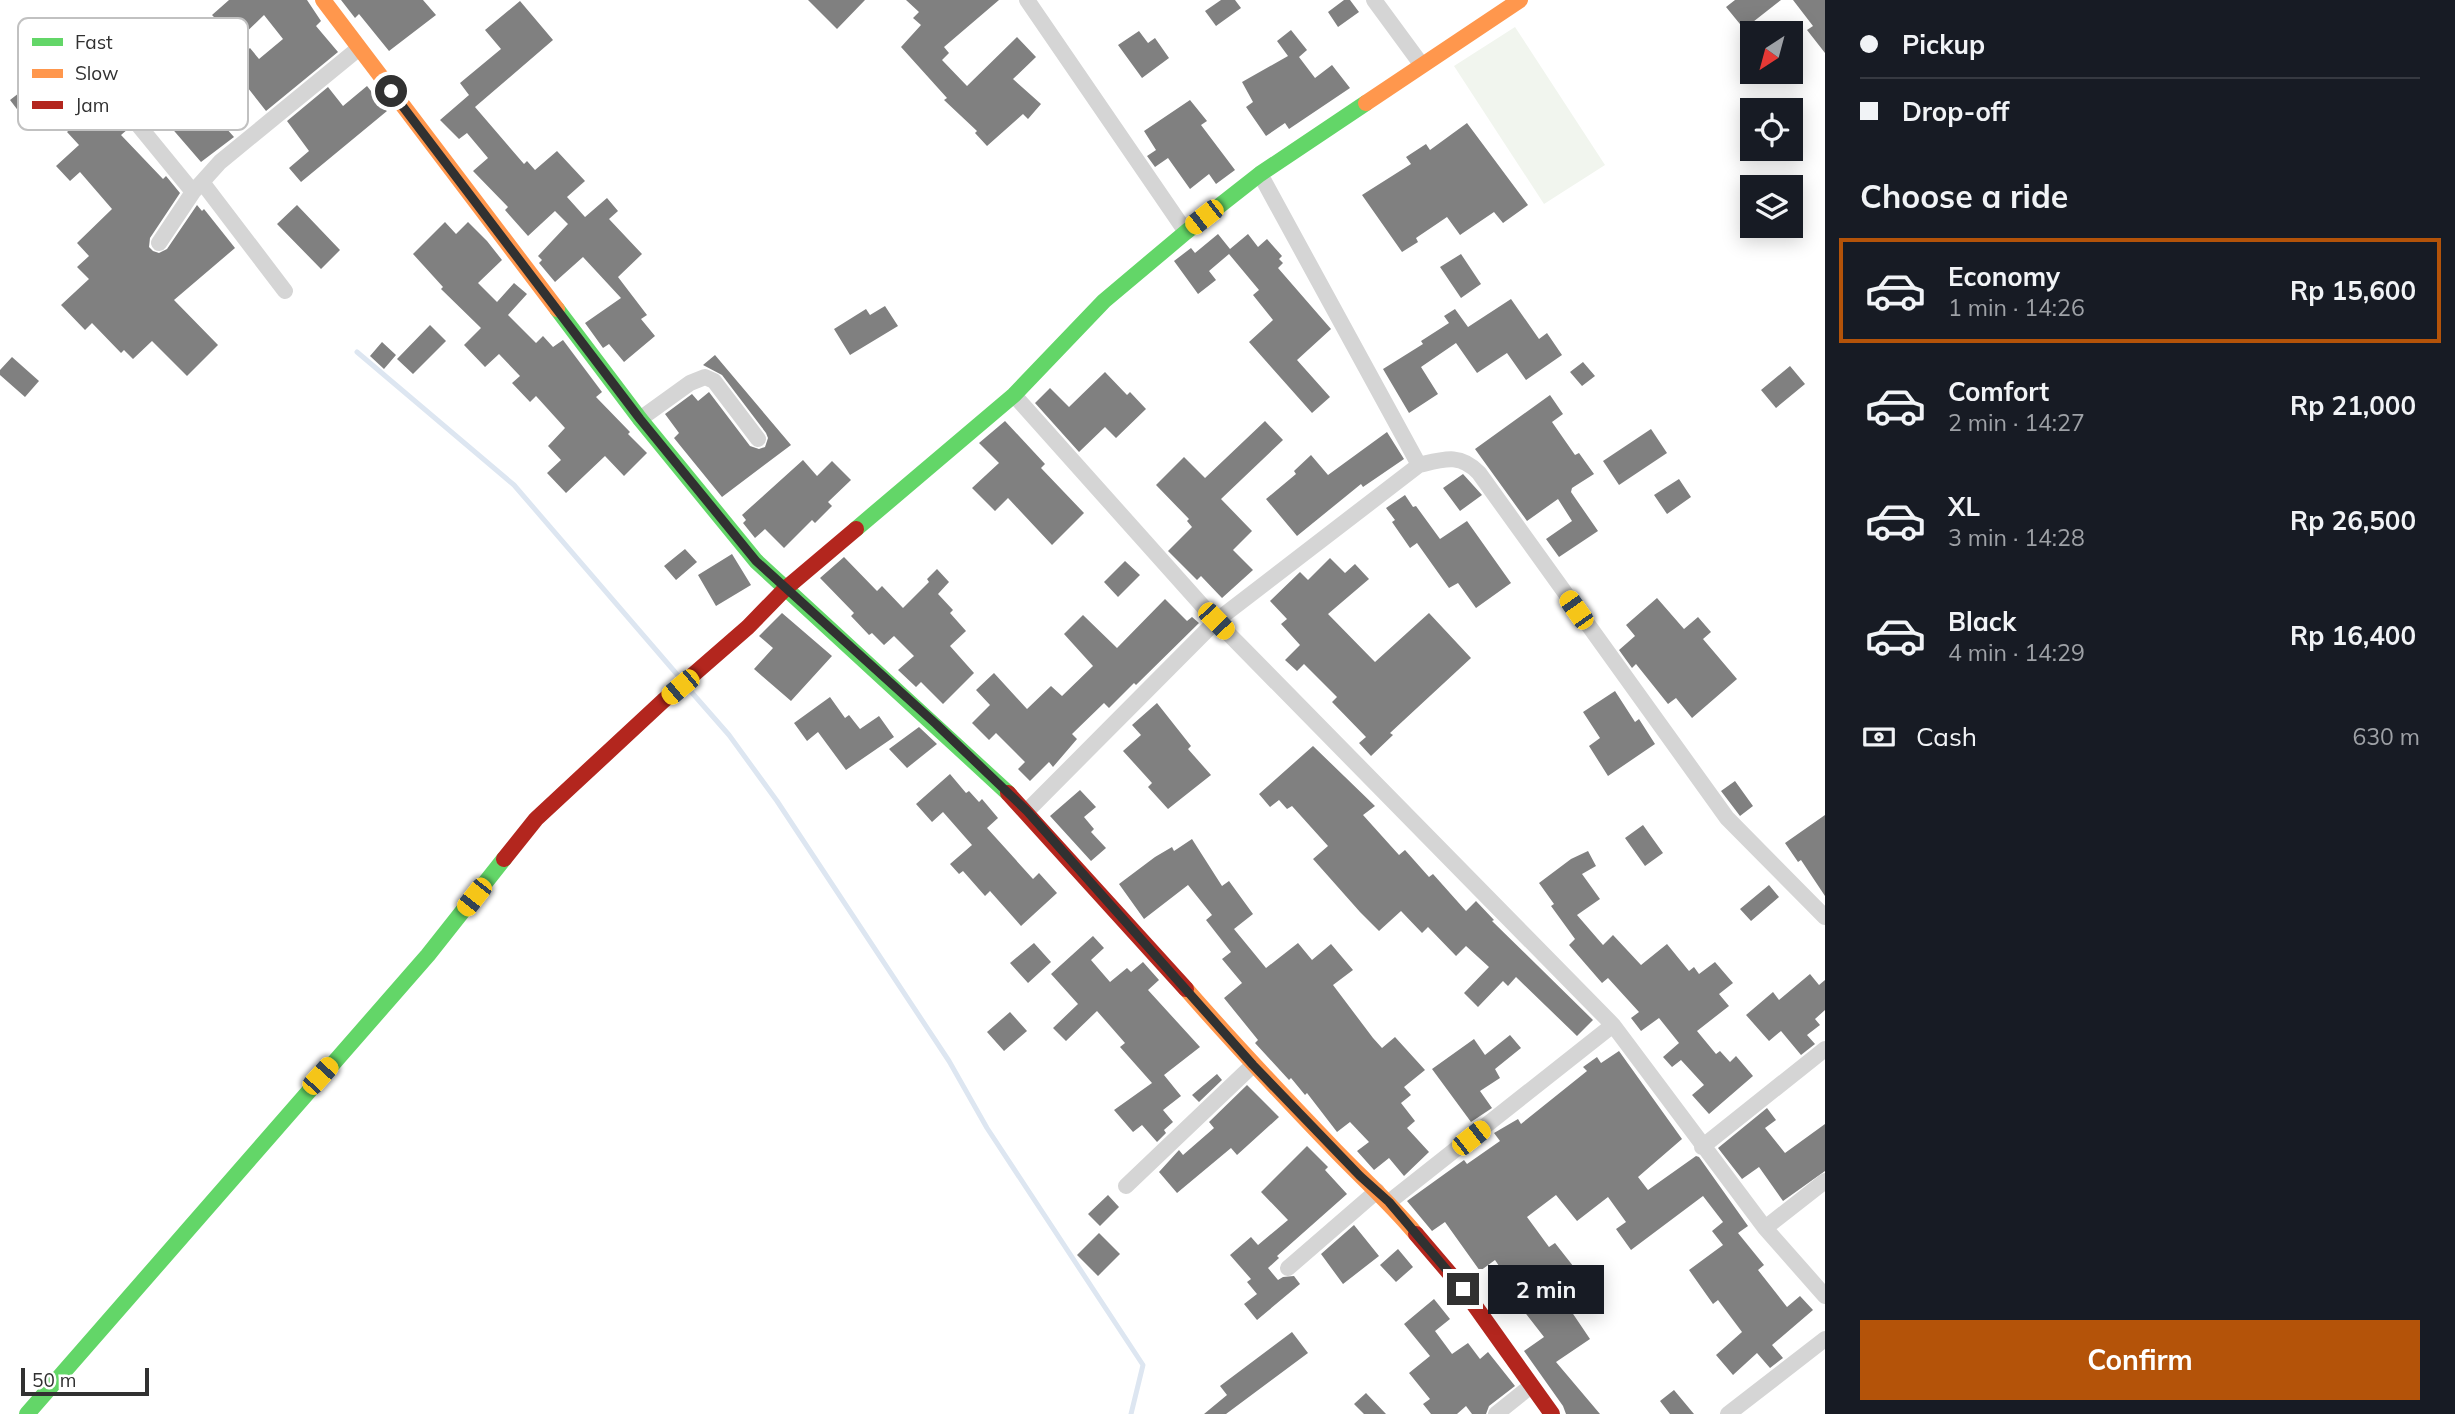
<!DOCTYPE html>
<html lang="en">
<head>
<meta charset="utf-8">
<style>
  body { margin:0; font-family:Mulish,sans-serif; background:#20242c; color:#f1f3f6; height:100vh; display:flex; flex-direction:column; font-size:26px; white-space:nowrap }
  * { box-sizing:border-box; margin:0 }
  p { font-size:23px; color:#9ea1a6 }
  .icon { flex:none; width:38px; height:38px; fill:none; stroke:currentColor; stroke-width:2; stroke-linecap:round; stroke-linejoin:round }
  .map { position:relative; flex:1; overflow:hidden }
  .sheet { display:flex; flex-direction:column; background:#171b24; width:630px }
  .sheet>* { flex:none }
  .guide { display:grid; align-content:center; height:154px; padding:0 35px; background:#171b24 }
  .needle { width:46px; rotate:216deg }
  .controls { position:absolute; left:1740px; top:21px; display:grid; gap:14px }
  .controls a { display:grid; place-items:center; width:63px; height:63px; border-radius:0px; background:#171b24; box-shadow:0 4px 18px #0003; font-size:35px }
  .scale { position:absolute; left:21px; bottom:18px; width:128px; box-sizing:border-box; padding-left:7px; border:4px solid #313131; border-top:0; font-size:19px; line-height:24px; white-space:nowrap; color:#313131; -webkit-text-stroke:5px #fff; paint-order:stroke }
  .end { position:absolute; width:32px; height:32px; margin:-16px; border:9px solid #313131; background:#fff; box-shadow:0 0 0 4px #fff }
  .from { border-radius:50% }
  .bubble { position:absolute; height:49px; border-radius:0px; background:#171b24; box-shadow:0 4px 18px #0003; font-size:23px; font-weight:700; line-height:49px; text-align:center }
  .car { position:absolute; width:21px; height:42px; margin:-21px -10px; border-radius:9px; box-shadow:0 0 5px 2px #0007; background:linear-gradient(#f5c518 24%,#345 0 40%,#f5c518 0 76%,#345 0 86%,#f5c518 0) }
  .guide b { display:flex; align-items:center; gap:24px; height:66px; font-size:26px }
  .guide b+b { border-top:2px solid #363941 }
  .guide i { width:18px; height:18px; background:#f1f3f6 }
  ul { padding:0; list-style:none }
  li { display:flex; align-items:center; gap:21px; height:105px; margin:0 14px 10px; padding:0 21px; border:4px solid transparent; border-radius:0px }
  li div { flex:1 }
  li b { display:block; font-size:26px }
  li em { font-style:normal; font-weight:700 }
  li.on { border-color:#b45309 }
  li>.icon { width:63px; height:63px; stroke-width:1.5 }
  h2 { padding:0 35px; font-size:32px; line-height:84px }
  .pay { display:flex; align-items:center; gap:18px; height:77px; padding:0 35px; font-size:26px }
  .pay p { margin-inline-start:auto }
  .button { display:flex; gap:14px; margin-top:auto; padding:14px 35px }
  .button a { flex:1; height:80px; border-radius:0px; background:#b45309; color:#fff; font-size:28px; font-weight:700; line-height:80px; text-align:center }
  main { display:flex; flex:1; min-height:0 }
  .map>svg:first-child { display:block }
</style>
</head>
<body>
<main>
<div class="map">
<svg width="1825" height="1414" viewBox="0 0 1825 1414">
  <rect width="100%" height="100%" fill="#fff"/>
  <path fill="#f1f5ee" d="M1515,27L1605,165L1544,204L1454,66Z"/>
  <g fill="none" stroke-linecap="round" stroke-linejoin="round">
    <path stroke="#dde6f1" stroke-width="5" d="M357,352L514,485L681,679
      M687,687L729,735L777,801L949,1061L987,1128L1143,1365L1131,1414"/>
  </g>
  <path fill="#808080" d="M229,0H307L321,21L316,26L338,52L266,111L230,65L250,48L259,59L283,39L264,15L237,41L212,15Z
    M341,0H423L436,15L389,51L359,14L355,18Z
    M808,0H865L837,29Z
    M906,0H999L944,47L949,53L942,60L967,86L1017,37L1036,57L1013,79L1041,104L1028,119L1023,114L987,146L975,133L977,131L944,100L947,98L901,47L921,25L913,18L919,12Z
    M1221,0H1235L1241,8L1216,26L1205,11Z
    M1344,0H1350L1359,12L1338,27L1328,12Z
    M1735,0H1781L1744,29L1726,7Z
    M1793,0H1825V53L1807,30L1813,26Z
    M520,1L553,40L475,107L524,164L527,161L535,170L557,151L585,181L567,197L585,217L607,198L618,211L609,219L642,254L618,277L647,315L641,319L655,336L624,362L609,344L603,348L585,323L621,298L583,257L555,282L539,263L542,260L538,256L568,224L555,211L528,236L505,210L508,207L473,171L488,158L467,133L459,139L440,120L469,95L460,83L501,49L485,30Z
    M1291,30L1307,50L1299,57L1315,78L1332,65L1350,88L1289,129L1285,123L1266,136L1246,107L1253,102L1242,82L1288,56L1277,41Z
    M1139,31L1148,43L1155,38L1169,58L1142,78L1118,45Z
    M194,33L208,51L185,69L212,105L208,108L234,137L201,162L169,125L185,111L184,107L167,86L171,82L156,64Z
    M60,61L72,77L23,117L10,100Z
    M367,86L387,111L301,182L289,168L309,151L287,121L328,87L343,106Z
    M103,100L128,129L121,135L163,179L166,176L180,193L150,238L149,247L153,251L159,253L167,249L197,205L202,211L204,209L235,248L174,300L218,345L187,376L152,341L133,359L124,350L121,353L92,323L85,330L61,305L89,279L77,267L89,256L77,243L112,209L80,172L70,181L56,166L79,145L67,132Z
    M1190,100L1207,121L1201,125L1235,170L1216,184L1209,174L1190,189L1168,158L1155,167L1147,156L1156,150L1144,131Z
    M1467,123L1528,205L1503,223L1494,212L1460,235L1447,217L1416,238L1418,242L1402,252L1362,195L1411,164L1406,157L1426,144L1430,150Z
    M297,205L340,250L321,269L277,224Z
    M445,222L456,234L468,222L487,241L502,260L478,283L497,302L514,283L527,294L508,315L536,343L543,336L553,347L563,340L602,392L596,397L630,432L628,434L647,453L624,476L605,456L566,493L547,473L561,460L548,446L565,428L536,396L530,402L512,383L520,376L499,354L485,367L464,345L481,328L441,289L443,287L413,254Z
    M1218,234L1230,249L1248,234L1258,247L1267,239L1282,256L1279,259L1283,263L1278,268L1331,329L1297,360L1330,397L1312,413L1249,342L1273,320L1253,295L1259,290L1229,254L1209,271L1216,280L1198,294L1174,261L1191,248L1195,253Z
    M1461,254L1481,284L1461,298L1440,267Z
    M1511,299L1539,339L1547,333L1562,355L1526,380L1507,353L1477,373L1456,343L1421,367L1438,394L1409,413L1383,369L1423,344L1421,341L1449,323L1444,316L1455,309L1468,327Z
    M885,306L898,326L850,355L834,329L866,309L870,315Z
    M430,325L446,341L413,374L397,359Z
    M382,342L396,355L384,369L370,356Z
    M715,355L791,445L722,497L674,438L679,433L665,414L692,394L698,401L709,392L750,446L759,449L765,447L768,438L766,433L722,375L703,365Z
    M12,357L39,381L25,397L0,375V370Z
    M1583,362L1595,376L1582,386L1570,372Z
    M1790,366L1805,384L1776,408L1761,390Z
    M1105,372L1127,395L1130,392L1146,409L1116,438L1105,427L1079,452L1035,403L1050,388L1069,407Z
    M1550,395L1563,414L1552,422L1575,455L1579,453L1594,474L1572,488L1571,492L1598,531L1559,557L1546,539L1572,521L1558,499L1527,521L1475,449Z
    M1005,421L1045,464L1041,468L1084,513L1052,545L1008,498L995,511L972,488L999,463L979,443Z
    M1265,421L1283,440L1221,499L1252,531L1233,550L1253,570L1222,598L1201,576L1197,580L1168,551L1192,527L1187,521L1189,519L1156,485L1184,457L1205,478Z
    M1651,429L1667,453L1619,485L1603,461Z
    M1387,432L1404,459L1363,487L1361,484L1297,536L1266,499L1296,474L1294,471L1311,455L1328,475Z
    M803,460L817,476L832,461L851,480L828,502L832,506L815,523L812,520L784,548L765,529L755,538L743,523L746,520L742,515Z
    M1463,474L1482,495L1460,511L1443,488Z
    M1679,479L1691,497L1667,514L1654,495Z
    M1405,495L1413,507L1416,506L1440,539L1467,521L1511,583L1476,608L1458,583L1449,588L1417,543L1410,548L1392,522L1395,520L1386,508Z
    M685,549L697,562L676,580L664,566Z
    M732,554L751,585L716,606L698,575Z
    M844,557L877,591L882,586L903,608L929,582L927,579L937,569L949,582L938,594L953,610L950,613L966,631L950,646L974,673L943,704L921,682L916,687L898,670L914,656L894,636L884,645L872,633L869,635L851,616L854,613L820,578Z
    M1330,558L1345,573L1355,564L1369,579L1328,614L1375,662L1429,613L1471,658L1390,733L1393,735L1371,756L1359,743L1366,737L1332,702L1337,697L1304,664L1297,671L1285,660L1300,645L1281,624L1287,619L1270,601L1300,572L1308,580Z
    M1125,561L1140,575L1118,597L1104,582Z
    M1657,598L1684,629L1698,617L1711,632L1703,639L1737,679L1692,718L1676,698L1668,704L1636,664L1632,668L1619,650L1635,636L1626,625Z
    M1165,599L1187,621L1192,617L1199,623L1136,685L1134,683L1109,708L1104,703L1072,734L1077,739L1053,767L1049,762L1030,781L1018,769L1025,762L996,733L989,740L972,723L990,705L976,690L994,673L1027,709L1051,686L1062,696L1093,666L1064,634L1083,615L1117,648Z
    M782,613L832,656L791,701L754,669L773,648L759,636Z
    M1615,691L1635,722L1639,719L1655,744L1608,776L1589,746L1600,738L1583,712Z
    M830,697L845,718L849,715L860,729L879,716L894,737L846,770L818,732L807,741L794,723Z
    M1157,703L1191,746L1188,749L1211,775L1168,809L1148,787L1152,783L1123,751L1141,735L1132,725Z
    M919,727L937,744L907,768L889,749Z
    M1313,746L1375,806L1363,815L1399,855L1405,850L1429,877L1433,874L1466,911L1476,901L1494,920L1492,921L1593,1020L1577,1036L1516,977L1508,986L1503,981L1478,1007L1464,993L1489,967L1466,946L1456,956L1428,927L1422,933L1401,911L1379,931L1360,912L1313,859L1328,846L1292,806L1287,809L1279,800L1270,807L1259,794Z
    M950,774L966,793L969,791L979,802L982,799L998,818L987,828L1033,879L1039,873L1057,893L1021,926L990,891L985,896L963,871L959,874L950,864L972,845L943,812L932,822L916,804Z
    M1735,781L1753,806L1740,816L1721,791Z
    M1080,790L1096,807L1084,817L1094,829L1091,832L1106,848L1091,861L1050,816Z
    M1825,815V896L1801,860L1798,862L1785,843Z
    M1643,825L1663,853L1645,866L1625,838Z
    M1192,839L1222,886L1229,881L1253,914L1234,929L1266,968L1298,943L1312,960L1331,944L1353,970L1333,985L1373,1038L1382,1048L1395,1037L1425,1070L1404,1087L1411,1095L1401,1103L1415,1121L1407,1128L1429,1152L1404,1176L1389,1158L1374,1170L1357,1151L1369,1142L1350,1122L1337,1132L1307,1093L1305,1095L1291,1078L1289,1080L1255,1043L1258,1040L1224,998L1242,983L1222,959L1231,952L1206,920L1212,915L1188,885L1144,919L1119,884L1155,857L1172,847L1174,851Z
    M1588,851L1596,866L1582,874L1600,899L1577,915L1603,945L1613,935L1641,965L1667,944L1689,971L1694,967L1699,974L1715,962L1733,983L1719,994L1729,1006L1697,1031L1716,1054L1720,1051L1730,1062L1736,1056L1753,1076L1709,1114L1692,1095L1704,1085L1681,1060L1672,1067L1663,1057L1679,1043L1659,1018L1641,1031L1631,1018L1639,1012L1608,978L1602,983L1569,945L1575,939L1551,906L1554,904L1539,883L1571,859Z
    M1769,885L1779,897L1751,921L1740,909Z
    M1093,936L1104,948L1091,960L1110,982L1127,968L1131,972L1143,962L1159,980L1148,990L1200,1047L1164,1075L1181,1096L1163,1110L1173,1122L1164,1130L1166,1133L1157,1142L1142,1125L1133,1132L1114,1110L1152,1083L1120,1047L1125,1043L1097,1011L1066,1041L1053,1028L1078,1004L1051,974Z
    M1034,943L1051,962L1028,983L1010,963Z
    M1810,974L1819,985L1825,980V1010L1815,1019L1820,1025L1807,1035L1815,1044L1801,1055L1781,1031L1769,1041L1746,1015L1773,992L1779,1000Z
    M1010,1012L1027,1031L1004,1051L987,1032Z
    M1510,1035L1521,1048L1495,1069L1500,1078L1480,1091L1492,1108L1471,1122L1432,1069L1474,1039L1485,1055Z
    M1619,1051L1682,1139L1638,1177L1648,1190L1696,1156L1699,1157L1748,1226L1738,1233L1764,1265L1758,1270L1787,1307L1800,1296L1813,1310L1772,1345L1783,1358L1770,1368L1757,1353L1733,1375L1716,1355L1742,1332L1718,1300L1713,1304L1689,1270L1723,1245L1712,1231L1723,1222L1703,1196L1631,1250L1616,1229L1626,1222L1608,1197L1577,1221L1556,1195L1527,1217L1549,1247L1555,1243L1588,1285L1565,1302L1590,1339L1556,1362L1600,1414H1566L1563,1406L1524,1351L1544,1337L1520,1306L1524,1303L1495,1260L1480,1271L1445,1222L1432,1231L1407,1201L1464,1160L1467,1164L1500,1141L1494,1133L1518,1119L1521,1124L1587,1071L1583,1067L1597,1057L1601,1063Z
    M1217,1074L1222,1080L1199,1102L1192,1095Z
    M1247,1085L1279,1117L1237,1155L1231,1148L1177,1193L1159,1172L1179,1150L1183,1155L1214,1128L1209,1122Z
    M1767,1108L1776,1120L1765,1128L1785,1153L1825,1124V1171L1783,1201L1759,1167L1742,1179L1718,1148Z
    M1307,1146L1328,1167L1325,1170L1347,1194L1277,1256L1279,1258L1268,1268L1278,1280L1283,1277L1294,1276L1300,1284L1257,1320L1244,1304L1257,1294L1247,1282L1251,1279L1230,1255L1251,1237L1258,1245L1288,1220L1261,1192Z
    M1108,1195L1119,1207L1100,1226L1088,1214Z
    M1354,1225L1379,1256L1343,1284L1321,1254Z
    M1099,1233L1120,1254L1098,1276L1077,1255Z
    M1398,1249L1413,1267L1396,1282L1380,1265Z
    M1434,1299L1450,1319L1435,1331L1452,1354L1468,1343L1480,1359L1488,1352L1515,1386L1489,1406L1486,1414H1472L1466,1406L1457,1414H1431L1423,1404L1430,1399L1409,1373L1430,1356L1404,1324Z
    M1292,1332L1308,1353L1226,1414H1204L1227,1395L1220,1386Z
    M1674,1390L1694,1414H1670L1660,1401Z
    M1366,1393L1386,1414H1364L1354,1404Z"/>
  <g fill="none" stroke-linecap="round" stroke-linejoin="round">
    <path stroke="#d5d5d5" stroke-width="16" d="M1027,0L1186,232
      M1374,0L1421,64
      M85,60L193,192
      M1260,174L1419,465
      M202,182L285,291
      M159,243L193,192L220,162L358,49
      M1014,395L1216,621L1613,1025L1765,1228L1825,1296
      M640,419L690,383L705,377L714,381L758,439
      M1027,811L1216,621L1419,465C1444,459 1460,453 1479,473L1727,818L1825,917
      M1702,1147L1825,1049
      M1126,1186L1253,1065
      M1389,1202L1613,1025
      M1765,1228L1825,1181
      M1288,1268L1377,1191
      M1496,1414L1531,1386
      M1728,1414L1825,1339"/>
    <path stroke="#63d668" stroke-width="16" d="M557,309L640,419L756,561L1008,793
      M856,529L1014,395L1104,301L1186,232L1260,174L1366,103
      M27,1414L428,955L504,859"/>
    <path stroke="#ff974d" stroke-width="16" d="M323,0L557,309
      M1366,103L1520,0
      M1186,989C1234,1044 1284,1097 1335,1150C1362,1178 1391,1204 1416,1234"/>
    <path stroke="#b3261e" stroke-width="16" d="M1008,793L1186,989
      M504,859L536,819L663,701L748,627L785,589L856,529
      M1416,1234L1463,1289L1552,1414"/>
  </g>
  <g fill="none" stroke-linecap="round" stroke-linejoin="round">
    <path stroke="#313131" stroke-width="9" d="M391,91L640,419L756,561L936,724L1027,811L1253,1065L1360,1176L1389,1202L1463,1289"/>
  </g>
  <rect x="18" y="18" width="230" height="112" rx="10" fill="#fff" stroke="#c1c1c1" stroke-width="2"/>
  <rect x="32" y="38" width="31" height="8" fill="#63d668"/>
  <rect x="32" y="69" width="31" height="9" fill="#ff974d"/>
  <rect x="32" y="101" width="31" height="8" fill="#b3261e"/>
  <g font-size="19" fill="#313131">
    <text x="75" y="49">Fast</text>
    <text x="75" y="80">Slow</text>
    <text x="75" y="112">Jam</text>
  </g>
</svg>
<div class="controls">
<a><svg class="needle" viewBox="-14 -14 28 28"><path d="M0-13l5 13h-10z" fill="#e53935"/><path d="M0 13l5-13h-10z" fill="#9ea1a6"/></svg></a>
<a><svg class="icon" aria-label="locate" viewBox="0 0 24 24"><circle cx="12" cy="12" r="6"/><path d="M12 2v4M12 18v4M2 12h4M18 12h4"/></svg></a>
<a><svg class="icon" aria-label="layers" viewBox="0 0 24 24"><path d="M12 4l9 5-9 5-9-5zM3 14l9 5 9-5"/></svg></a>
</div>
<div class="scale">50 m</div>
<i class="end from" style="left:391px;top:91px"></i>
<i class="end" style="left:1463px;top:1289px"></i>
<div class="bubble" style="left:1488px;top:1265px;width:116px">2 min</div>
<i class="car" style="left:1204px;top:217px;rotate:232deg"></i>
<i class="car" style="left:1576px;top:610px;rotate:325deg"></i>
<i class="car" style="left:1216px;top:621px;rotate:136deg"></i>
<i class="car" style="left:680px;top:687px;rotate:230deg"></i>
<i class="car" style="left:474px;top:897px;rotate:218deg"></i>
<i class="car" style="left:320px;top:1076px;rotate:42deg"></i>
<i class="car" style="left:1471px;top:1138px;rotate:52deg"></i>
</div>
<section class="sheet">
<div class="guide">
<b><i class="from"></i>Pickup</b>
<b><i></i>Drop-off</b>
</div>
<h2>Choose a ride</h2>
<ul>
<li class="on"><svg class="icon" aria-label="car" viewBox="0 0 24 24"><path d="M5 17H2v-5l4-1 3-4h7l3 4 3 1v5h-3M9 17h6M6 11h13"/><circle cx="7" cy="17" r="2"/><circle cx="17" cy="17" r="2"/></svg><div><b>Economy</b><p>1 min · 14:26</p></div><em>Rp 15,600</em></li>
<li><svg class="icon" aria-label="car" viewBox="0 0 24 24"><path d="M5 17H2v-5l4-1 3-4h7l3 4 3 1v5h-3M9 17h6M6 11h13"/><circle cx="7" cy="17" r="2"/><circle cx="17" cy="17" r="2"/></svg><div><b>Comfort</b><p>2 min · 14:27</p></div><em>Rp 21,000</em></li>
<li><svg class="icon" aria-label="car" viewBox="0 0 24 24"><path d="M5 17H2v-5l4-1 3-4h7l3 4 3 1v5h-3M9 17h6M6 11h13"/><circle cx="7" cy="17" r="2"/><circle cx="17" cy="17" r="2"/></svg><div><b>XL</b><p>3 min · 14:28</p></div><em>Rp 26,500</em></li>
<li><svg class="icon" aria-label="car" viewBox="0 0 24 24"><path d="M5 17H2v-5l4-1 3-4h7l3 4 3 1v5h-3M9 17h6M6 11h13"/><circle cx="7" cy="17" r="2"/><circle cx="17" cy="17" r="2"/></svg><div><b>Black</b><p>4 min · 14:29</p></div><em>Rp 16,400</em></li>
</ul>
<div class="pay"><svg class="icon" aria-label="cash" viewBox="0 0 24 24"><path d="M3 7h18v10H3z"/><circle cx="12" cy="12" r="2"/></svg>Cash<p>630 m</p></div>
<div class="button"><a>Confirm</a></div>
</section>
</main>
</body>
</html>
